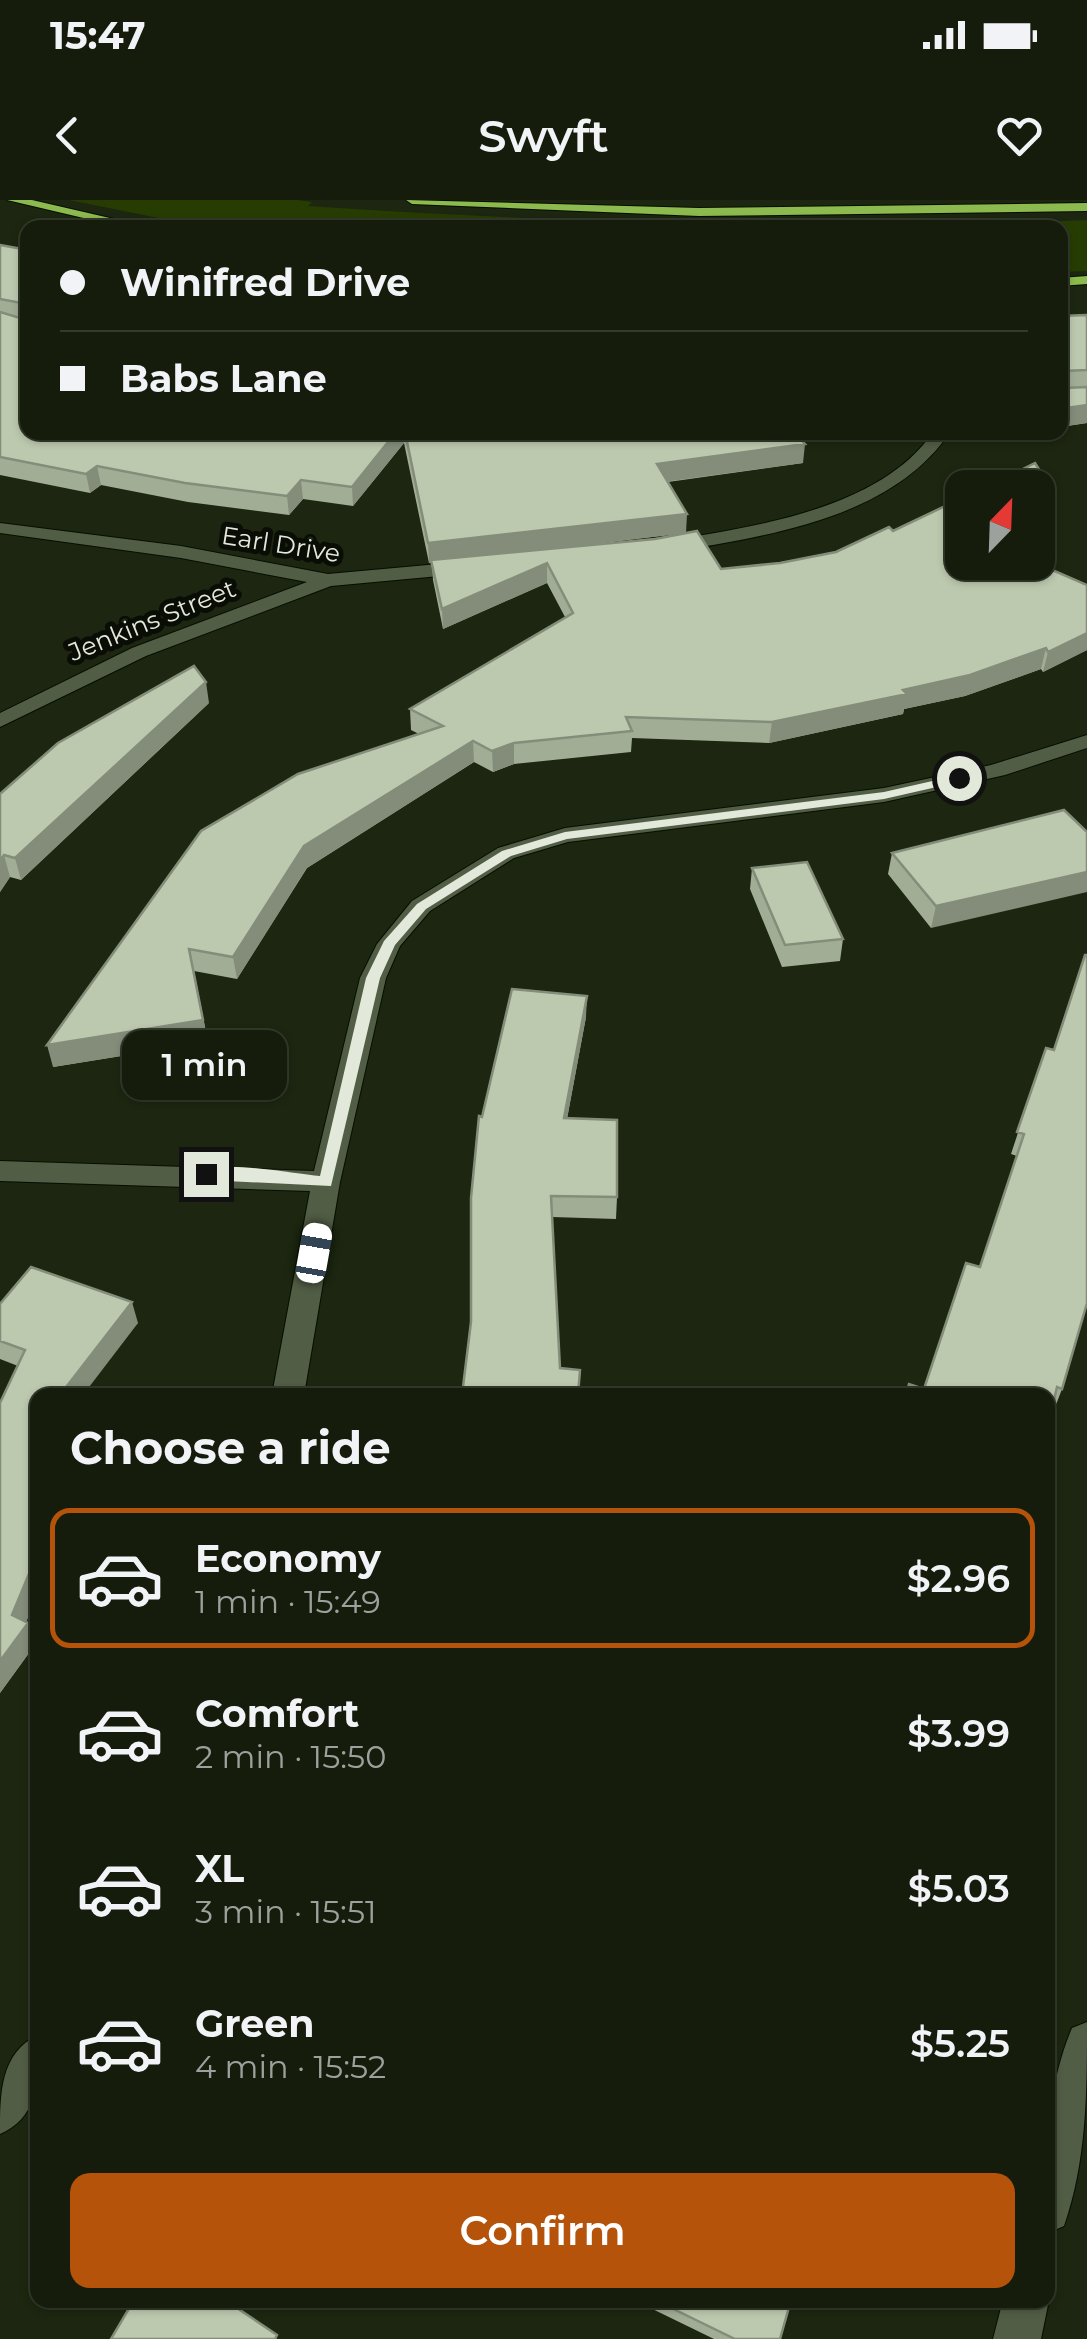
<!DOCTYPE html>
<html lang="en">
<head>
<meta charset="utf-8">
<style>
  body { margin:0; font-family:Montserrat,sans-serif; background:#22291a; color:#f1f3f6; height:100vh; display:flex; flex-direction:column; font-size:38px; white-space:nowrap }
  * { box-sizing:border-box; margin:0 }
  p { font-size:32px; color:#9da19d }
  .icon { flex:none; width:55px; height:55px; fill:none; stroke:currentColor; stroke-width:2; stroke-linecap:round; stroke-linejoin:round }
  .map { position:relative; flex:1; overflow:hidden }
  .sheet { position:absolute; left:30px; top:1188px; width:1025px; height:920px; display:flex; flex-direction:column; background:#151c0c; border-radius:20px; box-shadow:0 2px 8px #0004,0 0 0 2px #343a2d }
  .sheet>* { flex:none }
  .banner { position:absolute; left:20px; top:20px; width:1048px; height:220px; border-radius:20px; box-shadow:0 2px 8px #0004,0 0 0 2px #343a2d; display:grid; align-content:center; height:220px; padding:0 40px; background:#151c0c }
  .needle { width:65px; rotate:23deg }
  .tools { position:absolute; left:945px; top:270px; display:grid; gap:20px }
  .tools a { display:grid; place-items:center; width:110px; height:110px; border-radius:20px; background:#151c0c; box-shadow:0 2px 8px #0004,0 0 0 2px #343a2d; font-size:50px }
  .end { position:absolute; width:45px; height:45px; margin:-22px; border:12px solid #e2e9db; background:#111; box-shadow:0 0 0 5px #111 }
  .from { border-radius:50% }
  .bubble { position:absolute; height:70px; border-radius:20px; background:#151c0c; box-shadow:0 2px 8px #0004,0 0 0 2px #343a2d; font-size:32px; font-weight:600; line-height:70px; text-align:center }
  .car { position:absolute; width:30px; height:60px; margin:-30px -15px; border-radius:12px; box-shadow:0 0 8px 2px #0007; background:linear-gradient(#fff 24%,#345 0 40%,#fff 0 76%,#345 0 86%,#fff 0) }
  .banner b { display:flex; align-items:center; gap:35px; height:95px; font-size:38px }
  .banner b+b { border-top:2px solid #343a2d }
  .banner i { width:25px; height:25px; background:#f1f3f6 }
  ul { padding:0; list-style:none }
  li { display:flex; align-items:center; gap:30px; height:140px; margin:0 20px 15px; padding:0 20px; border:5px solid transparent; border-radius:20px }
  li div { flex:1 }
  li b { display:block; font-size:38px }
  li em { font-style:normal; font-weight:600 }
  li.on { border-color:#b45309 }
  li>.icon { width:90px; height:90px; stroke-width:1.5 }
  h2 { padding:0 40px; font-size:45px; line-height:120px }
  .action { display:flex; gap:20px; margin-top:auto; padding:20px 40px }
  .action a { flex:1; height:115px; border-radius:20px; background:#b45309; color:#fff; font-size:40px; font-weight:600; line-height:115px; text-align:center }
  .status { display:flex; justify-content:space-between; align-items:center; height:70px; padding:0 50px; background:#151c0c; direction:ltr }
  .status svg { height:28px; fill:currentColor }
  header { display:flex; justify-content:space-between; align-items:center; height:130px; padding:0 40px; background:#151c0c; font-size:45px; font-weight:600 }
  .map>svg:first-child { display:block }
</style>
</head>
<body>
<div class="status"><b>15:47</b><svg viewBox="0 0 49 12"><path d="M0 12V9h3v3zM5 12V6h3v6zM10 12V3h3v9zM15 12V0h3v12zM26 1h20v11H26zM47 4h2v5h-2z"/></svg></div>
<header><svg class="icon" aria-label="back" viewBox="0 0 24 24"><path d="M15 5l-7 7 7 7"/></svg>Swyft<svg class="icon" aria-label="heart" viewBox="0 0 24 24"><path d="M12 20l-8-8c-3-5 5-10 8-4 3-6 11-1 8 4z"/></svg></header>
<div class="map">
<svg width="1087" height="2139" viewBox="0 0 1087 2139">
  <rect width="100%" height="100%" fill="#1c2610"/>
  <path fill="#273c02" d="M69,0H298L312,2L308,6C567,23 828,31 1087,20V71L1060,72V28H208Z"/>
  <g fill="none" stroke-linecap="round" stroke-linejoin="round">
    <g stroke="#070e00" stroke-width="2">
      <path id="minor" d="M933,232H950C891,320 764,336 667,353L658,347L667,341C753,327 881,309 933,232Z
        M0,323L181,346L328,374L472,361L481,367L472,373L331,386L146,456L0,527V513L132,448L307,382L181,358L0,333Z
        M1087,535V548L1005,575L884,602L568,642L514,658L430,711L400,746L386,778L340,982L304,1195H272L310,991L0,981V961L314,971L360,778L377,744L412,701L498,648L565,628L884,588L991,565Z
        M1087,1822C1087,1891 1087,1960 1064,2026L1048,2033C1044,1965 1045,1892 1072,1828Z
        M38,1835C38,1874 42,1916 0,1934C0,1894 0,1853 38,1835Z
        M1048,2096L1049,2100L1041,2139H993L1003,2100H1048Z"/>
    </g>
    <g stroke="#070e00" stroke-width="2">
      <path id="highway" d="M7,0H32L153,28H126Z
        M406,0L699,8L1087,3V11L699,16L412,4Z
        M1087,76V84L1060,86V78Z"/>
    </g>
    <use href="#minor" fill="#525d45" fill-rule="evenodd"/>
    <use href="#highway" fill="#8dba4e" fill-rule="evenodd"/>
  </g>
  <path fill="#a2ad96" fill-rule="evenodd" d="M0,45L28,50V232H794L803,263L668,282L686,333L721,369L780,363L836,352L893,331L962,362L1087,385V450L1043,472L1041,469L965,496L904,509L903,514L769,543L632,538L631,552L514,564L493,572L474,562L307,668L237,779L194,771L208,842L53,867L419,534L411,530L410,509L565,417L547,383L443,429L433,380L432,363H429L404,243L353,306L303,299L289,315L188,302L101,285L90,293L0,275ZM685,333L655,339L554,349Z
    M1087,115V223L1060,227V116Z
    M209,503L21,680L10,677L0,692V594Z
    M1064,610L931,728L888,674L892,653Z
    M752,668L843,739L840,761L782,767L750,689Z
    M586,817L567,919L617,997L616,1019L552,1017L560,1168L579,1195L471,1122L482,917Z
    M1046,848L1062,1189L1054,1210L1052,1209L980,1067L1017,956L1011,954Z
    M0,1104L138,1123L38,1195L26,1422L28,1423L37,1442L0,1493L18,1166L0,1159Z
    M634,2100H791L780,2139H714Z"/>
  <path fill="#848d7a" d="M1087,205V223L1060,227V209Z
    M396,232H404V243L353,306L352,287Z
    M805,244L803,263L656,283L657,264Z
    M97,266L101,285L90,293L86,274Z
    M301,280L303,299L289,315L287,296Z
    M1050,287L1046,306L1038,312V296Z
    M687,314L686,333L429,363L428,343Z
    M547,363V383L443,429L442,409Z
    M1087,433V450L1043,472L1048,452Z
    M1046,448L1041,469L965,496L904,509L903,514L769,543L772,522L903,490Z
    M206,482L209,503L21,680L15,658Z
    M473,541L474,562L307,668L237,779L233,757L304,646Z
    M514,543V564L493,572L492,551Z
    M4,655L10,677L0,692V661Z
    M1087,672V692L931,728L936,706Z
    M189,749L208,842L53,867L47,845Z
    M587,796L586,817L563,940L564,918Z
    M132,1102L138,1123L83,1195H60Z
    M38,1352V1394L23,1430L28,1423L37,1442L0,1493V1461L12,1415Z"/>
  <path fill="#bcc9ae" stroke="#848d7a" stroke-width="2.5" d="M0,45L28,50V110L27,104L0,99Z
    M0,112L23,119L28,116V232H396L352,287L301,280L287,296L185,283L97,266L86,274L0,257Z
    M1087,115V170L1064,171L1060,175L1064,188L1087,187V205L1060,209V116Z
    M405,232H794L805,244L657,264L687,314L428,343Z
    M1035,263L1050,287L1038,296V288H984Z
    M962,298V362H1034L1087,385V433L1048,452L1046,448L970,475L903,490L907,494L772,522L626,517L632,531L514,543L492,551L473,541L304,646L233,757L189,749L203,820L47,845L201,631L298,574L443,526L410,509L573,413L547,363L442,409L431,360L655,339L697,331L721,369L780,363L836,352L889,327L893,331Z
    M194,466L206,482L15,658L4,655L0,661V594L58,543Z
    M1064,610L1087,632V672L936,706L892,653Z
    M807,662L843,739L785,745L752,668Z
    M1085,755H1087V1103L1062,1189L1057,1187L1048,1226V1195H906L909,1184L924,1189L966,1063L980,1067L1024,934L1017,932L1046,848L1054,850Z
    M512,789L587,796L564,918L617,920V997L551,996L560,1168L580,1170L578,1195H462L471,1122V998L479,916L482,917Z
    M31,1067L132,1102L60,1195H38V1352L12,1415L28,1423L0,1461V1203L25,1150L0,1141V1104Z
    M134,2100H225L277,2135L275,2139H111Z
    M655,2100H791L780,2139H735Z"/>
  <path fill="#e2e9db" d="M959,575L963,581L884,599L567,639L511,656L426,709L395,745L380,778L331,986L206,980L198,974C217,958 293,974 320,976L366,778L384,741L417,704L502,651L565,632L884,592Z"/>
  <g text-anchor="middle" stroke-width="10" stroke-linejoin="round" paint-order="stroke">
    <g font-size="25" fill="#e2e9db" stroke="#090d05">
      <text transform="translate(281 344) rotate(9)" y="9">Earl Drive</text>
      <text transform="translate(152 420) rotate(-22)" y="9">Jenkins Street</text>
    </g>
  </g>
</svg>
<div class="tools">
<a><svg class="needle" viewBox="-14 -14 28 28"><path d="M0-13l5 13h-10z" fill="#e53935"/><path d="M0 13l5-13h-10z" fill="#9da19d"/></svg></a>
</div>
<i class="end from" style="left:959px;top:578px"></i>
<i class="end" style="left:206px;top:974px"></i>
<div class="bubble" style="left:122px;top:830px;width:165px">1 min</div>
<i class="car" style="left:314px;top:1053px;rotate:10deg"></i>
<div class="banner">
<b><i class="from"></i>Winifred Drive</b>
<b><i></i>Babs Lane</b>
</div>
<section class="sheet">
<h2>Choose a ride</h2>
<ul>
<li class="on"><svg class="icon" aria-label="car" viewBox="0 0 24 24"><path d="M5 17H2v-5l4-1 3-4h7l3 4 3 1v5h-3M9 17h6M6 11h13"/><circle cx="7" cy="17" r="2"/><circle cx="17" cy="17" r="2"/></svg><div><b>Economy</b><p>1 min · 15:49</p></div><em>$2.96</em></li>
<li><svg class="icon" aria-label="car" viewBox="0 0 24 24"><path d="M5 17H2v-5l4-1 3-4h7l3 4 3 1v5h-3M9 17h6M6 11h13"/><circle cx="7" cy="17" r="2"/><circle cx="17" cy="17" r="2"/></svg><div><b>Comfort</b><p>2 min · 15:50</p></div><em>$3.99</em></li>
<li><svg class="icon" aria-label="car" viewBox="0 0 24 24"><path d="M5 17H2v-5l4-1 3-4h7l3 4 3 1v5h-3M9 17h6M6 11h13"/><circle cx="7" cy="17" r="2"/><circle cx="17" cy="17" r="2"/></svg><div><b>XL</b><p>3 min · 15:51</p></div><em>$5.03</em></li>
<li><svg class="icon" aria-label="car" viewBox="0 0 24 24"><path d="M5 17H2v-5l4-1 3-4h7l3 4 3 1v5h-3M9 17h6M6 11h13"/><circle cx="7" cy="17" r="2"/><circle cx="17" cy="17" r="2"/></svg><div><b>Green</b><p>4 min · 15:52</p></div><em>$5.25</em></li>
</ul>
<div class="action"><a>Confirm</a></div>
</section>
</div>
</body>
</html>
